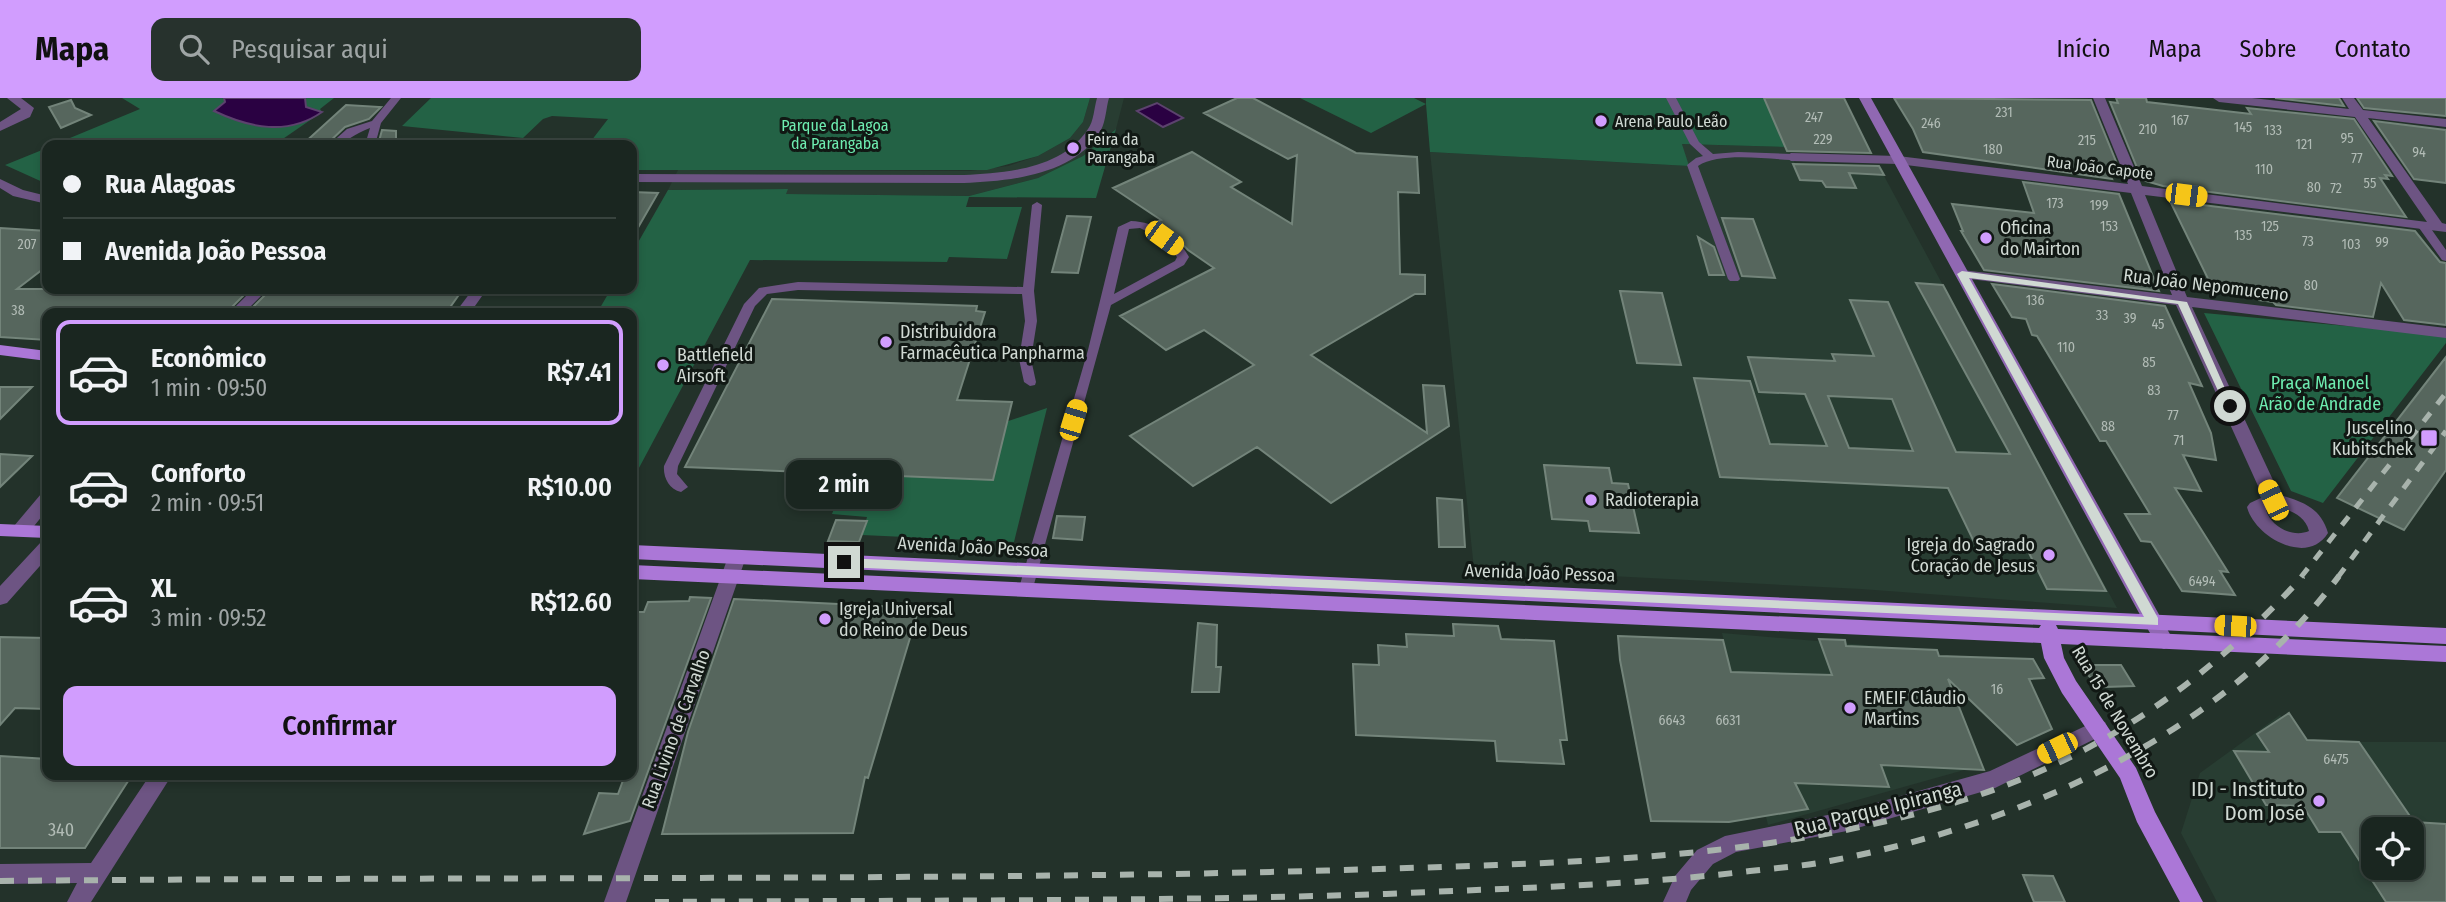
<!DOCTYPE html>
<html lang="pt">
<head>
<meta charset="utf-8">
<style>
  body { margin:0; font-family:"Fira Sans Condensed",sans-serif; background:#27322d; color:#f1f3f6; height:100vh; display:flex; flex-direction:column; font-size:26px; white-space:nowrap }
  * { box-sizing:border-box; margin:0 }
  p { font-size:23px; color:#9fa5a5 }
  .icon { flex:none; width:38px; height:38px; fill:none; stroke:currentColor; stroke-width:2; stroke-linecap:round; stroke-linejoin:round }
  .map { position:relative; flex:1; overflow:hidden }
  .panel { position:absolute; left:42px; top:210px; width:595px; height:472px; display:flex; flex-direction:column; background:#1a2620; border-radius:14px; box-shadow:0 4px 10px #0003,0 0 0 2px #38433e }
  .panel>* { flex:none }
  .banner { position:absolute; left:42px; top:42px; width:595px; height:154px; border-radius:14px; box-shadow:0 4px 10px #0003,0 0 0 2px #38433e; display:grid; align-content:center; height:154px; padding:0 21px; background:#1a2620 }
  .fabs { position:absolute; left:2361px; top:719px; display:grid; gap:14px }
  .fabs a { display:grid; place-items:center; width:63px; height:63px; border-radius:14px; background:#1a2620; box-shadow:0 4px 10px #0003,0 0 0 2px #38433e; font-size:35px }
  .end { position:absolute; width:32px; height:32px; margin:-16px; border:9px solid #d0d9d3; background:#111; box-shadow:0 0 0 4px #111 }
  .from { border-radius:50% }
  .bubble { position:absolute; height:49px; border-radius:14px; background:#1a2620; box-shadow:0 4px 10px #0003,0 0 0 2px #38433e; font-size:23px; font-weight:600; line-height:49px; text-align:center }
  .car { position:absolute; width:21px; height:42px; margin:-21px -10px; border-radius:9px; box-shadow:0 0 5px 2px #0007; background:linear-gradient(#f5c518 24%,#345 0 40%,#f5c518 0 76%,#345 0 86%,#f5c518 0) }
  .banner b { display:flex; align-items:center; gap:24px; height:66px; font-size:26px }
  .banner b+b { border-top:2px solid #38433e }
  .banner i { width:18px; height:18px; background:#f1f3f6 }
  ul { padding:12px 0 0; list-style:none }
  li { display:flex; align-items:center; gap:21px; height:105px; margin:0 14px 10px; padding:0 7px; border:4px solid transparent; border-radius:14px }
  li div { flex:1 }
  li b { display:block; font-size:26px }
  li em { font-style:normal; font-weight:600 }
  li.current { border-color:#d19dfe }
  li>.icon { width:63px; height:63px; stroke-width:1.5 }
  .primary-button { display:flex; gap:14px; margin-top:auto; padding:14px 21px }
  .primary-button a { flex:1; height:80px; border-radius:14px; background:#d19dfe; color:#111; font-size:28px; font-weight:600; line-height:80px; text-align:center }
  header { display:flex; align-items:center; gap:42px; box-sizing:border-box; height:98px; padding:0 35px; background:#d19dfe; color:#111 }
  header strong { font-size:33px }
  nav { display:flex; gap:38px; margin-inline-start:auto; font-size:24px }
  .search { width:490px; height:63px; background:#27322d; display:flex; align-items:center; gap:18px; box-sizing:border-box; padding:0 24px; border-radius:14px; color:#9fa5a5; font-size:26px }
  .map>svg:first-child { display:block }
</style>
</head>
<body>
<header>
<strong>Mapa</strong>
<div class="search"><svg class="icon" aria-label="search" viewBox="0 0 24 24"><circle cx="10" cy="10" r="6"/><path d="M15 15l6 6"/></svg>Pesquisar aqui</div>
<nav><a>Início</a><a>Mapa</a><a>Sobre</a><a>Contato</a></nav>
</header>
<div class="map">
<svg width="2446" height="804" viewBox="0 0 2446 804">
  <rect width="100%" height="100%" fill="#23322a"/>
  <path fill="#283d32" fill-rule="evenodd" d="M1090,0H1124L1116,31L1083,58L1038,80L969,98L785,96L787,91L668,92L678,72L970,73L1008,68L1038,58L1070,40L1083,24Z
    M1682,46L1787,49L1798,72L1883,76L2117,510L1861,491L1474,471L1430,54L1688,68Z
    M1722,535L1936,553L1982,667L1768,727Z
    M2280,617L2304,644H2446V804H2217L2181,735L2200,675ZM2373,732H2412V770H2373Z"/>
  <path fill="#236245" d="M122,0H334L320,11L322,14L274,47H53L140,11Z
    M431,0H1090L1083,24L1070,40L1038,58L987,72H632V47H588L608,21L552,18L543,21L523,40L402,28Z
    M1300,0H1414L1426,6V0H1764L1787,49L1682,46L1689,68L1430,54L1426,6L1371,35Z
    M1116,31L1096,100L969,99L966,109H1022L1007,161L949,159L947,164L750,162L632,383V215H597L611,191H632V155L668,92L788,91L786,96L969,98L1038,80L1083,58Z
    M47,50V86L5,67Z
    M2204,215L2446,237V245L2323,405L2291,393Z
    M1047,310L1014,444L862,437L867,419L832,416L846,378Z"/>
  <path fill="#2a0142" stroke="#5c426e" stroke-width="2" d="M224,0H305L306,9L322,14C288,38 250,30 214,13L225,4Z
    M1157,5L1183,20L1163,29L1137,13Z"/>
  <path fill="#56665d" stroke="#73847a" stroke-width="2" fill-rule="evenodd" d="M1237,0H1253L1356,55L1417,59L1419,95L1398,94L1400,176L1425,177V196H1415L1311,257L1427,335L1423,287L1444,288L1449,328L1331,405L1257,349L1193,388L1130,338L1254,267L1204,232L1166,252L1120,218L1214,170L1188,152L1173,136L1154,125L1161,122L1113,90L1192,54L1241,84L1231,89L1292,126L1297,57L1288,61L1204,15Z
    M1764,0H1844L1871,55L1787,53Z
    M1894,0L2091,2L2122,78L2109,75L2112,81L1923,54L1913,31Z
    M2116,0H2146L2147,4L2251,16L2247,10L2354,21L2392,78L2385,77L2388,81L2380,80L2406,119L2163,88L2142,82L2110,4L2118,5Z
    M2275,0H2339L2344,8Z
    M2357,0H2446V18L2364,10Z
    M71,2L75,10L91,17L61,30L49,9Z
    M346,7L381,9L369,21L345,29L326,47H302Z
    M2374,23L2446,32V85L2414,81Z
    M382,32L396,33V47H378Z
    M1793,66L1879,68L1884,77L1849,75L1856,90L1826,89L1822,83L1800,82Z
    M2023,84L2119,96L2159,193L1984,172L1961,133H1963L1952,106L2034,115Z
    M632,94L658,95L632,140Z
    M2170,103L2415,133L2440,164L2446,165V227L2404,222L2381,185L2373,219L2276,207L2273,204L2259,202L2257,199L2214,193Z
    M1067,118L1091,119L1078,175L1052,174Z
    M1722,120L1753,121L1775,180L1742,178Z
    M0,130L47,133V168L17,191H250L226,215H47V242L0,239Z
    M1698,139L1714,149L1724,177H1709Z
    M1916,185L1943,187L2106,493L2047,491L2025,447L1975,446L1948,390L1720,379L1694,280L1750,283L1770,346L1827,348L1805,296L1759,294L1748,259L1835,263L1832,256L1874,258L1850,202L1888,204L1956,354L2010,356ZM1828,298L1892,301L1913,353L1849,350Z
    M1992,186L2165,208L2202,288L2189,285L2211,335L2216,362L2183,357L2201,393L2175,390L2228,474L2220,473L2235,497L2182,493L2151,444L2141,443L2125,416H2150L2106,343H2100L2037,238L2032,237L2026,221L2012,219Z
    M271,191H463L446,215H247Z
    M1620,193L1662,195L1681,267L1637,265Z
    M772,201L977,208L976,213L985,214L957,302L1012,304L993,382L685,369Z
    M2446,259V372L2404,432L2337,400Z
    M0,289H32L0,321Z
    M0,356L32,358L0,389Z
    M1544,367L1609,370L1612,385L1628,386L1639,435L1590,433L1588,423L1552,421Z
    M1437,400L1462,402L1465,449H1439Z
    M1057,418L1085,419L1082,442L1053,440Z
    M836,422L867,423L859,444L828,443Z
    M690,499L711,500L630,723L584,736L599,695L618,696L625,677H632L634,651H632V523L635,514H644L648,504L689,503Z
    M734,501L919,510L868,680L865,679L853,735L662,736L688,634Z
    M1198,525L1217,527L1216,569H1221L1219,594H1192Z
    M1453,526L1498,528L1501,541L1554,543L1567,642H1560L1564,666L1497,663L1495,643L1356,637L1353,566L1379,567L1378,547L1407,549L1406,536L1454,538Z
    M1618,538L1723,542L1731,574L1832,577L1819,541L1845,542L1846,548L1937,552L1939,558L2033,561L2044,580L2029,581L2052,631L2017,647L1948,581L1984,672L1881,667L1889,689L1795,685L1808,711L1729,724L1651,723L1620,562Z
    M0,539L47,540V611L15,610L0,627Z
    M2078,567H2121L2134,588L2105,589L2094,583Z
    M2289,615L2307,642L2359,644L2414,724L2446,726V804H2386L2341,734H2319L2303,708L2266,707L2234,653L2269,654L2257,636ZM2373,732H2412V770H2373Z
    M0,658L47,661V677H132L85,750H0Z
    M2023,777L2053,778L2065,804H2034Z"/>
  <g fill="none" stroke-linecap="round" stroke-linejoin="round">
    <path fill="#6d5483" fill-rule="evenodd" d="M391,0H401L381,25L375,47H365L370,30C355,35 344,47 329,47L347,31L372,23Z
      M1666,0H1676L1699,44L1713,56L1738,54L1791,56L1796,59L1791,62C1765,61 1719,54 1698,68L1740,181L1738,183H1730L1728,181L1687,67L1696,60L1703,58L1690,46Z
      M1037,104L1042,107L1034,193L1037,223L1031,261L1036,284L1035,287L1030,288L1024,284L1019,261L1025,223L1022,196L798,192L767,196L755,208L678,368L677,376L688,389L681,394C669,391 663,379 664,368L744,206L759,190L798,184L1023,189L1032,107Z
      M1131,123C1156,124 1177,137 1189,159L1184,167L1111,207L1033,490L1031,494H1021L1019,490L1088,252L1118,129ZM1140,130L1162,141L1177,159L1175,163L1114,196L1129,131Z
      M2423,124L2427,125L2446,152V163L2442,162L2417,127Z"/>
    <path fill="#6d5483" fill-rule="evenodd" d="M7,0H21L34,10L30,19L0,33V24L21,11Z
      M1097,0H1109C1106,10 1106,22 1101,32C1075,77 1011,83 964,85L632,84V76L964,77C1006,75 1062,71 1088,31C1094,23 1094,10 1097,0Z
      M2093,0H2105L2142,88L2427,124L2355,19L2219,4L2213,0H2252L2349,11L2342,0H2354L2363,12L2446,21V29L2368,20L2442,125L2446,126V134L2145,97L2187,199L2446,230V240L2192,209L2280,397C2302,403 2321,410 2328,435C2307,469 2254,438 2247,409L2250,405L2263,399L2176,207L1962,180L1955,176L1962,172L2172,197L2131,95L1898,66L1791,63L1785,59L1791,55L1898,58L2128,86ZM2274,408C2289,412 2305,417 2309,433C2293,440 2271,429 2266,412Z
      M0,81L23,92L47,98V106L13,98L0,90Z
      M253,191H268L244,215H229Z
      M473,191H487L470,215H455Z
      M47,394V412L26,438H14L11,433L14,428L41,396Z
      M47,442V460L7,505L0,507V488L41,444Z
      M737,452L743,454L746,459L626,804H604L728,459L731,454Z
      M2098,622L2105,624L2108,630L2105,636L1995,690L1847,733L1736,754L1713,766L1691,792L1686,804H1663L1675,778L1697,752L1725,738L1847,713L1990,673Z
      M150,677H172L91,804H67L77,785L0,786V766L91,765Z"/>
    <path fill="#9068b2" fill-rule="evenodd" d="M1859,0H1871L2171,538L2174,543L2171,548L2164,551L2157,548Z"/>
    <path fill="#ab77d7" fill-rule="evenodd" d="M0,247L47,253V263L0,257Z
      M0,426L47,428V440L0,438Z
      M632,447L2446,530V546L2056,527L2058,531L2446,548V564L2061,546L2064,560L2076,583L2136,670L2155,714L2203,804H2180L2137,724L2120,680L2062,595L2044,560L2041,545L632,481V467L2039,530L2041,527L632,461Z"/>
    <path stroke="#a8b3ac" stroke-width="5" stroke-dasharray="11 11" stroke-linecap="butt" d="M2301,479L2446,295
      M2338,479L2446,333"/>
    <path stroke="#a8b3ac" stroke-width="6" stroke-dasharray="14 14" stroke-linecap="butt" d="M0,783C391,779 782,782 1173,776C1281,774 1388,771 1496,767C1652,761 1807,750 1957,704C2098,661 2205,585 2303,478
      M655,804C898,802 1143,804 1386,796C1508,790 1629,788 1750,773C1777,770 1804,768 1830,763C2023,726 2219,639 2339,478"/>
  </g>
  <path fill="#d0d9d3" d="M1962,173L2187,204L2234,311L2225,308L2178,206L1969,180L2158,520V527L844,469L838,464L844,460L2144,519L1957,176Z"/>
  <g fill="#d19dfe" stroke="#111814" stroke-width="2.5">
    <circle cx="1601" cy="23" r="7"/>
    <circle cx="1073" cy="50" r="7"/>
    <circle cx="1986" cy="140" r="7"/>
    <circle cx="886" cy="244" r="7"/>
    <circle cx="663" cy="267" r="7"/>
    <rect x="2420" y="331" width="18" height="18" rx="3.5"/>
    <circle cx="1591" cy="402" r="7"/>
    <circle cx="2049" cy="457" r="7"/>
    <circle cx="825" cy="521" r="7"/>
    <circle cx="1850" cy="610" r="7"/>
    <circle cx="2319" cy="703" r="7"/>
  </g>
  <g text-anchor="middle" stroke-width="6" stroke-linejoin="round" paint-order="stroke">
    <g font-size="14" fill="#b2bcb6">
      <text x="2004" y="19">231</text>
      <text x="1814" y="24">247</text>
      <text x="2180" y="27">167</text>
      <text x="1931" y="30">246</text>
      <text x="2243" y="34">145</text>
      <text x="2148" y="36">210</text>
      <text x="2273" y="37">133</text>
      <text x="2347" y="45">95</text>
      <text x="1823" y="46">229</text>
      <text x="2087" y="47">215</text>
      <text x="2304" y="51">121</text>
      <text x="1993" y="56">180</text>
      <text x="2419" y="59">94</text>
      <text x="2357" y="65">77</text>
      <text x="2264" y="76">110</text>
      <text x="2370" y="90">55</text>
      <text x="2314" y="94">80</text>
      <text x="2336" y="95">72</text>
      <text x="2055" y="110">173</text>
      <text x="2099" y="112">199</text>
      <text x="2109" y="133">153</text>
      <text x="2270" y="133">125</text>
      <text x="2243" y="142">135</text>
      <text x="2308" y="148">73</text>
      <text x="2382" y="149">99</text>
      <text x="27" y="151">207</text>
      <text x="2351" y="151">103</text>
      <text x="2311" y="192">80</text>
      <text x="2035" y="207">136</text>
      <text x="18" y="217">38</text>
      <text x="2102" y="222">33</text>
      <text x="2130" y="225">39</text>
      <text x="2158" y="231">45</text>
      <text x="2066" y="254">110</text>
      <text x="2149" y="269">85</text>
      <text x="2154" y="297">83</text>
      <text x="2173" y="322">77</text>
      <text x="2108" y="333">88</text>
      <text x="2179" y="347">71</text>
      <text x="2202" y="488">6494</text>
      <text x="1997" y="596">16</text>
      <text x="1672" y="627">6643</text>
      <text x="1728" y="627">6631</text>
      <text x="2336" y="666">6475</text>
    </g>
    <g font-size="16" fill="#d0d9d3" stroke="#111814" text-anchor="start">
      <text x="1615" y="29">Arena Paulo Leão</text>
      <text x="1087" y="47">Feira da<tspan x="1087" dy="18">Parangaba</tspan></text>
    </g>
    <g font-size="16" fill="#6eecb0" stroke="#111814">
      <text x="835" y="33">Parque da Lagoa<tspan x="835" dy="18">da Parangaba</tspan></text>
    </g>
    <g font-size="16" fill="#d0d9d3" stroke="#111814">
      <text transform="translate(2100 69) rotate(7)" y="6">Rua João Capote</text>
    </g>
    <g font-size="18" fill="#d0d9d3" stroke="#111814" text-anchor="start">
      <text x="2000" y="136">Oficina<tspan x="2000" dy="21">do Mairton</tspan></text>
      <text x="900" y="240">Distribuidora<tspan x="900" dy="21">Farmacêutica Panpharma</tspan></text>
      <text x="677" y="263">Battlefield<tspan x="677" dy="21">Airsoft</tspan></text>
      <text x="2413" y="336" text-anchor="end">Juscelino<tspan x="2413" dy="21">Kubitschek</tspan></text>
      <text x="1605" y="408">Radioterapia</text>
      <text x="2035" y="453" text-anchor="end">Igreja do Sagrado<tspan x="2035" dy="21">Coração de Jesus</tspan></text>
      <text x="839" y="517">Igreja Universal<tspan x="839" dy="21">do Reino de Deus</tspan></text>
      <text x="1864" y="606">EMEIF Cláudio<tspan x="1864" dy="21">Martins</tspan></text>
    </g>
    <g font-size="18" fill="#d0d9d3" stroke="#111814">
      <text transform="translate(2206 187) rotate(7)" y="6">Rua João Nepomuceno</text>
      <text transform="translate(973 449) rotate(3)" y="6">Avenida João Pessoa</text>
      <text transform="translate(1540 475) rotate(2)" y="6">Avenida João Pessoa</text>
      <text transform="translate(2115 614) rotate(59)" y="6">Rua 15 de Novembro</text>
      <text transform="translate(676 631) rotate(-70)" y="6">Rua Livino de Carvalho</text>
    </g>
    <g font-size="18" fill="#6eecb0" stroke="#111814">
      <text x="2320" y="291">Praça Manoel<tspan x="2320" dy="21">Arão de Andrade</tspan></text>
    </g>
    <g font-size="18" fill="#b2bcb6">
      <text x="61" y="738">340</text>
    </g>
    <g font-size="21" fill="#d0d9d3" stroke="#111814" text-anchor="end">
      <text x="2305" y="698">IDJ - Instituto<tspan x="2305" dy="24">Dom José</tspan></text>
    </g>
    <g font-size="21" fill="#d0d9d3" stroke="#111814">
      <text transform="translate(1878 711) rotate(-14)" y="7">Rua Parque Ipiranga</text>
    </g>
  </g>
</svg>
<div class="fabs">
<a><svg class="icon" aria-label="locate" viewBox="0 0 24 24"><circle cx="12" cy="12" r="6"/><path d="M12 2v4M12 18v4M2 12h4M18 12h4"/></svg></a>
</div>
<i class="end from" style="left:2230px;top:308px"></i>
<i class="end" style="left:844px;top:464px"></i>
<div class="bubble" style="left:786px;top:362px;width:116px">2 min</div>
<i class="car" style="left:2186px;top:97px;rotate:97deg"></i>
<i class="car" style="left:1164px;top:140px;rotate:126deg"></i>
<i class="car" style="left:1073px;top:322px;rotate:17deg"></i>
<i class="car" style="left:2273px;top:402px;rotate:335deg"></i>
<i class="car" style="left:2235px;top:528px;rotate:273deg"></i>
<i class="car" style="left:2057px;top:650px;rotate:244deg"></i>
<div class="banner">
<b><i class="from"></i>Rua Alagoas</b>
<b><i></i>Avenida João Pessoa</b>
</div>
<section class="panel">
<ul>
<li class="current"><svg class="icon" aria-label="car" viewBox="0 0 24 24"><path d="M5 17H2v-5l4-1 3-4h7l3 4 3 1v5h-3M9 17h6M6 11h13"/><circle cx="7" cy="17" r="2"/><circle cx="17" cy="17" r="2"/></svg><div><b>Econômico</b><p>1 min · 09:50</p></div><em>R$7.41</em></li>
<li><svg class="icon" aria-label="car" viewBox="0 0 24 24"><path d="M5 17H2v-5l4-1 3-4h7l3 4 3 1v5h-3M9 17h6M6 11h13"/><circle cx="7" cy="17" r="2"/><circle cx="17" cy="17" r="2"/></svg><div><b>Conforto</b><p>2 min · 09:51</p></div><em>R$10.00</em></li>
<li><svg class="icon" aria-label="car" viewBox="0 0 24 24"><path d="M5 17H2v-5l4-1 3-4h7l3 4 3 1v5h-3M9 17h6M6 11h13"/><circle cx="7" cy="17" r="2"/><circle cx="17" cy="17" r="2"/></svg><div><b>XL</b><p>3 min · 09:52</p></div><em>R$12.60</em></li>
</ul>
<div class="primary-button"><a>Confirmar</a></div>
</section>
</div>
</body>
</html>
